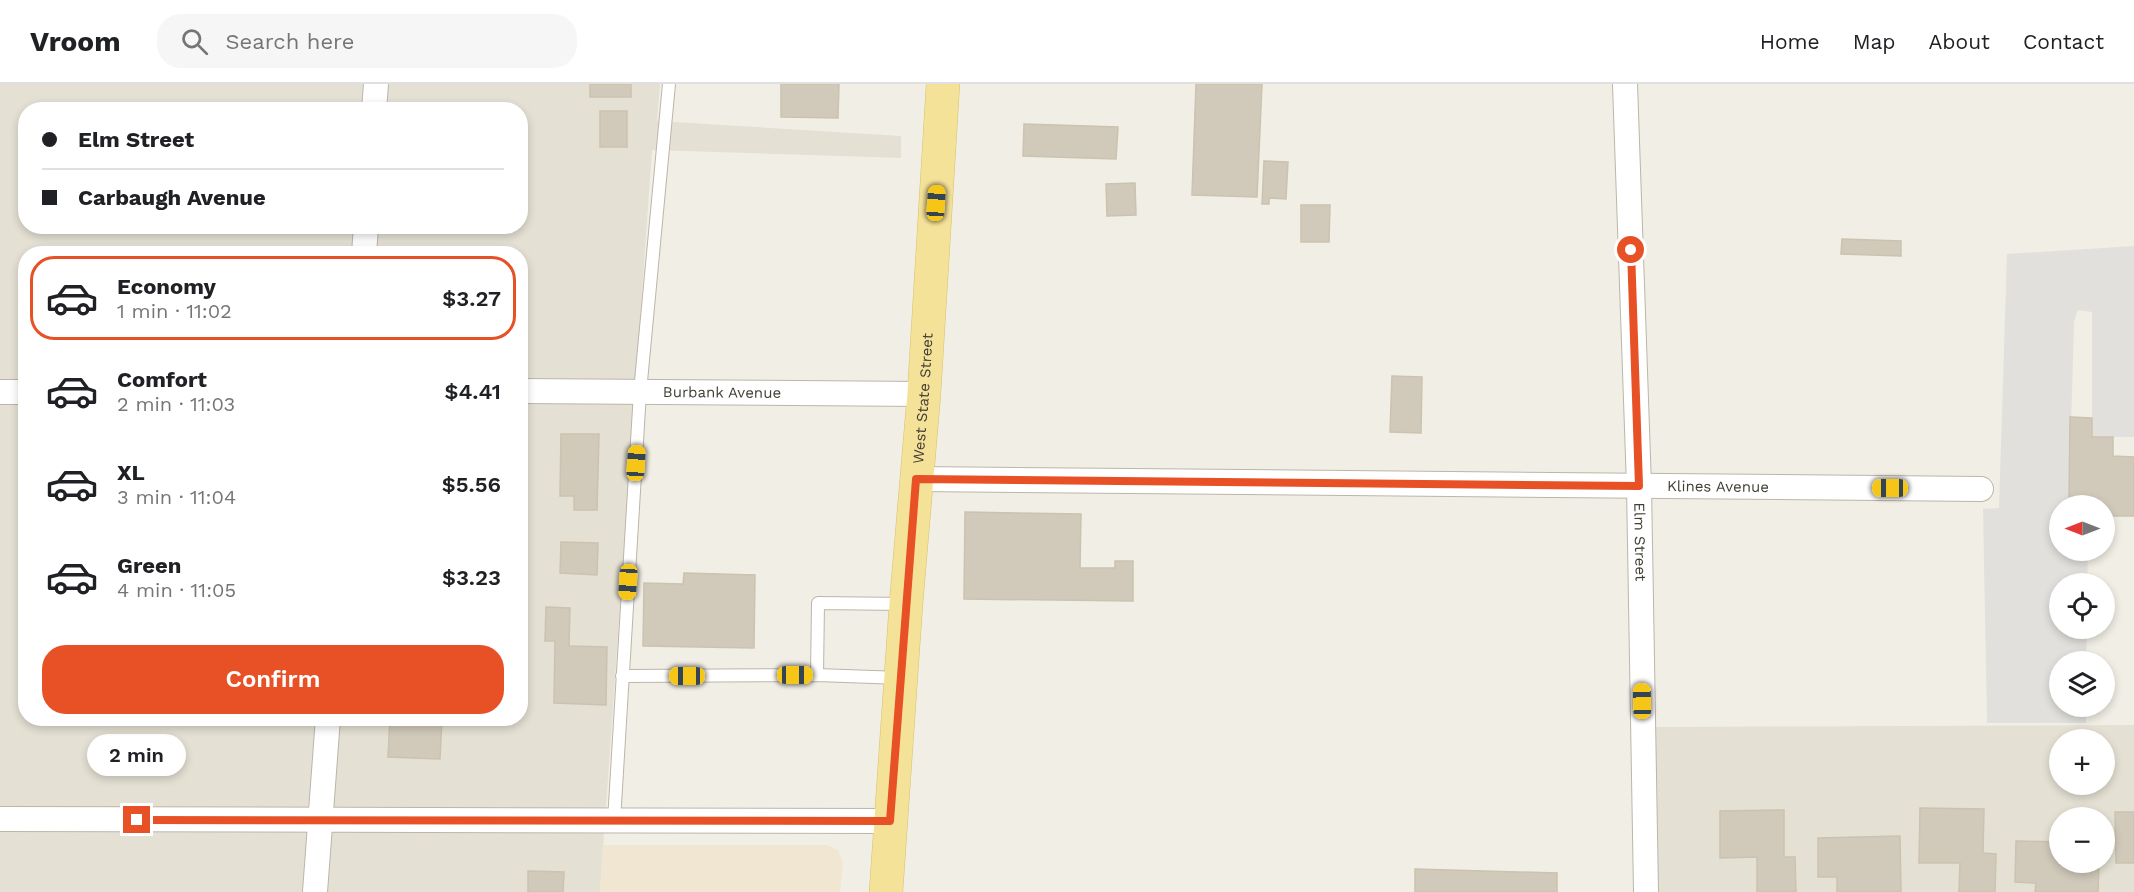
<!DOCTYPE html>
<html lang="en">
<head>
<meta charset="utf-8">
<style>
  body { margin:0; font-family:"Work Sans",sans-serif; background:#f6f6f6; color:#202124; height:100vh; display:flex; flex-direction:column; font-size:22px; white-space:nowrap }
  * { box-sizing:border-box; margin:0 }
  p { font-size:20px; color:#757577 }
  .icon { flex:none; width:33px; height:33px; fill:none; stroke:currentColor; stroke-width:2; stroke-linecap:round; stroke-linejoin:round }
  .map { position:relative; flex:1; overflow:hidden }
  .side { position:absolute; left:18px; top:162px; width:510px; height:480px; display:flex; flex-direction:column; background:#fff; border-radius:24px; box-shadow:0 3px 9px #0003 }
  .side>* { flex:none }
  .top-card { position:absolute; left:18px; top:18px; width:510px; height:132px; border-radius:24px; box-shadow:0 3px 9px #0003; display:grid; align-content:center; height:132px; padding:0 24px; background:#fff }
  .needle { width:39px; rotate:270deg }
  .tools { position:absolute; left:2049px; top:411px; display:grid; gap:12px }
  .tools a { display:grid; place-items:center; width:66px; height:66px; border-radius:50%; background:#fff; box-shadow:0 3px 9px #0003; font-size:30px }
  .end { position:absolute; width:27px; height:27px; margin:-14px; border:8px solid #e75125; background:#fff; box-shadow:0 0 0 3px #fff }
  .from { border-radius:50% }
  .bubble { position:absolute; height:42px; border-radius:21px; background:#fff; box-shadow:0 3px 9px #0003; font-size:20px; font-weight:600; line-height:42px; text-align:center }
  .car { position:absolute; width:18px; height:36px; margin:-18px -9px; border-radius:8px; box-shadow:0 0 4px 2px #0007; background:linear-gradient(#f5c518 24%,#345 0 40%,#f5c518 0 76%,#345 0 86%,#f5c518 0) }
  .top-card b { display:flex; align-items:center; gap:21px; height:57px; font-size:22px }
  .top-card b+b { border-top:2px solid #e0e0e0 }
  .top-card i { width:15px; height:15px; background:#202124 }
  ul { padding:10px 0 0; list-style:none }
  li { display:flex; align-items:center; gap:18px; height:84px; margin:0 12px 9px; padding:0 12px; border:3px solid transparent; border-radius:24px }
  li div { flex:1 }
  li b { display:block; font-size:22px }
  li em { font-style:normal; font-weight:600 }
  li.current { border-color:#e75125 }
  li>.icon { width:54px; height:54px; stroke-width:1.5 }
  .action { display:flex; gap:12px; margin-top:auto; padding:12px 24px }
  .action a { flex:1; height:69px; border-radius:24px; background:#e75125; color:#fff; font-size:24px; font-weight:600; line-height:69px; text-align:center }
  header { display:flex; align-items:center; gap:36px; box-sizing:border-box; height:84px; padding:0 30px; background:#fff; border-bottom:2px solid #e0e0e0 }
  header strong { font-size:28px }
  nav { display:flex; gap:33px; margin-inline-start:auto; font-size:21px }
  .search { width:420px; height:54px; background:#f6f6f6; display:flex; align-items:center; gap:15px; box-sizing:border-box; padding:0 21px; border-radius:24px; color:#757577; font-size:22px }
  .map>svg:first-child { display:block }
</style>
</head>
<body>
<header>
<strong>Vroom</strong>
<div class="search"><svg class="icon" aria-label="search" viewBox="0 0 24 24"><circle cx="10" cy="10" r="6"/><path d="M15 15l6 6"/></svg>Search here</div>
<nav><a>Home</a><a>Map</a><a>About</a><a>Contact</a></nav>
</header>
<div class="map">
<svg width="2134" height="808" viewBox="0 0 2134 808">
  <rect width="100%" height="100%" fill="#f1eee5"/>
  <path fill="#e4e0d3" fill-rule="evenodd" d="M0,0H660L657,37L901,52V74L652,66L600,808H0ZM26,26H520V142H26ZM26,170H520V634H26Z
    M2134,641V808H1650L1651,643ZM2060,656H2104V700H2060ZM2060,734H2104V778H2060Z"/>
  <path fill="#f1e6d1" d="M603,761H827L838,766L843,780L840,808H600Z"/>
  <path fill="#e2e0dc" d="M2134,162V353H2092V228L2078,226L2074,237L2069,415L2088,416V421L2060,422V466L2088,467L2087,499L2060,500V544L2087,545L2086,577L2060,578V622L2086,623V639H1987L1983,425L1999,424L2007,170Z"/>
  <path fill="#d1cabb" stroke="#cbc2af" stroke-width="1.5" d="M590,0H631V13H590Z
    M781,0H839L838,34L781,33Z
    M1196,0H1262L1257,113L1192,111Z
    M600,27H627V63H600Z
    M1024,40L1118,43L1116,75L1023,72Z
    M1264,77L1288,78L1286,115L1269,114V120H1262Z
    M1135,99L1136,131L1107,132L1106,100Z
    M1301,121H1330L1329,158H1301Z
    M1842,155L1901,157V172L1841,170Z
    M1392,292L1422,293L1421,349L1390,348Z
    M2070,333L2092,334V353H2113V372L2134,373V432H2112V438L2104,437V422H2088V416H2069Z
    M561,350H599L597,426H574V412H560Z
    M965,428L1081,430L1080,484H1115V477H1133V517L964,515Z
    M561,458L598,459L597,491L560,489Z
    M684,489L755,491L754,564L643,562L644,499L683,500Z
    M546,523L570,524L569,562L607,563L606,621L554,619L555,557H545Z
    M390,634H442L440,675L388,673Z
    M1920,724L1984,725L1983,769L1996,770L1995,808H1959L1960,779H1919Z
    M1784,726V773H1795L1796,808H1757V773L1720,774V727Z
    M2115,728H2134V779H2116Z
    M1900,752L1901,808H1837V793H1818V754Z
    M2016,757L2060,758V778L2099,779L2098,808H2035L2036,799L2015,798Z
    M1415,785L1557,789V808H1415Z
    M528,787L564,788L563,808H528Z"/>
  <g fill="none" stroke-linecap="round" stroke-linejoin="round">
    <g stroke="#bbb6a8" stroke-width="14">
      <path id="lane" d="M622,592L817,591
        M901,594L817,591L818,519L905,520
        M614,737L640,308L669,0"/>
    </g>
    <g stroke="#bbb6a8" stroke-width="26">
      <g id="street">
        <path id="s1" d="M1625,0L1639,402L1646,808"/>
        <path d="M374,26L376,0"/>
        <path d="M364,170L366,142"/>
        <path id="s2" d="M520,307L924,310"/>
        <path d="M0,308H26"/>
        <path id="s3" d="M916,395L1981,405"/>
        <path d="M0,735L890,737"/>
        <path d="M315,808L328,634"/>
      </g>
    </g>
    <g stroke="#d8c06b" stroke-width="34">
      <g id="primary">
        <path id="s4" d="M886,808L906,520L924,310L943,0"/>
      </g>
    </g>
    <use href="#lane" stroke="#fff" stroke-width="12"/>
    <use href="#street" stroke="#fff" stroke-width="24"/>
    <use href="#primary" stroke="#f5e299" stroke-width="33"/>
  </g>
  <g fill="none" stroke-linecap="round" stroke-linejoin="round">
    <path stroke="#e75125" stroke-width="8" d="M137,736L890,737L916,395L1639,402L1631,166"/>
  </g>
  <g text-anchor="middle" stroke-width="4.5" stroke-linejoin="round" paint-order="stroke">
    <g font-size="15" fill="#423e35" stroke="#fff">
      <text dy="5" stroke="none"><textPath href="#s2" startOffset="202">Burbank Avenue</textPath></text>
      <text dy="5" stroke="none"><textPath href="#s4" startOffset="495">West State Street</textPath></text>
      <text dy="5" stroke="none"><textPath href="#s3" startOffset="802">Klines Avenue</textPath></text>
      <text dy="5" stroke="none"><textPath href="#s1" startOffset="458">Elm Street</textPath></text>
    </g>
  </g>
</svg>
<div class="tools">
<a><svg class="needle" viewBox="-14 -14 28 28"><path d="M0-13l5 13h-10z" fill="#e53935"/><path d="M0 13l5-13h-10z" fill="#757577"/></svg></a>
<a><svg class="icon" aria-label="locate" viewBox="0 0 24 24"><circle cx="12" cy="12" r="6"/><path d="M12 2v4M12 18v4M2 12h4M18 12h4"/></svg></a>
<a><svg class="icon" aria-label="layers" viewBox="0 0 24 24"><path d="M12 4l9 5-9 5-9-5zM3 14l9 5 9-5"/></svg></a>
<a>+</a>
<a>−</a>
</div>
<i class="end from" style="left:1631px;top:166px"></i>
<i class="end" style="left:137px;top:736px"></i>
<div class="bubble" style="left:87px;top:650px;width:99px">2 min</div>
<i class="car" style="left:936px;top:119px;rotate:4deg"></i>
<i class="car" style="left:636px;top:379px;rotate:4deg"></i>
<i class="car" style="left:1890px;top:404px;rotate:270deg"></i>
<i class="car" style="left:628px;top:498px;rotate:184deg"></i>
<i class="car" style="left:795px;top:591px;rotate:90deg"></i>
<i class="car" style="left:687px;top:592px;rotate:270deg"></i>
<i class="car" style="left:1642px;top:617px;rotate:359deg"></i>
<div class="top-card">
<b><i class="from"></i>Elm Street</b>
<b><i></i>Carbaugh Avenue</b>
</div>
<section class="side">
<ul>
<li class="current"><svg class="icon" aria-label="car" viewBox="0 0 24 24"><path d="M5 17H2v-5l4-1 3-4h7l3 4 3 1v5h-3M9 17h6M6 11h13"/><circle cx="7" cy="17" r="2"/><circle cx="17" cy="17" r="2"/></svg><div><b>Economy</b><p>1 min · 11:02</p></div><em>$3.27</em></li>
<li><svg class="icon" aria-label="car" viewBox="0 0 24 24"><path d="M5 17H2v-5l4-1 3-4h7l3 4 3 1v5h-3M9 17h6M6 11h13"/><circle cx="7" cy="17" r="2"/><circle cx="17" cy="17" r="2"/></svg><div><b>Comfort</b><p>2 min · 11:03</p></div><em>$4.41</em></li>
<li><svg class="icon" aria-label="car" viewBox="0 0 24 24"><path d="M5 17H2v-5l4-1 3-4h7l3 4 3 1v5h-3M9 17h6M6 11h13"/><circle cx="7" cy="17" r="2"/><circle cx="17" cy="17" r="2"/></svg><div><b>XL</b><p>3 min · 11:04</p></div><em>$5.56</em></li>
<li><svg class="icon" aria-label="car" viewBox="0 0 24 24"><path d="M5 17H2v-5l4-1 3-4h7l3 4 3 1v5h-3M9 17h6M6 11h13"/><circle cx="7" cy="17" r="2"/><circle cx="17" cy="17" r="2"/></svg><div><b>Green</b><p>4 min · 11:05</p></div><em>$3.23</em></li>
</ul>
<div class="action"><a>Confirm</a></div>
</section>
</div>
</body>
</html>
